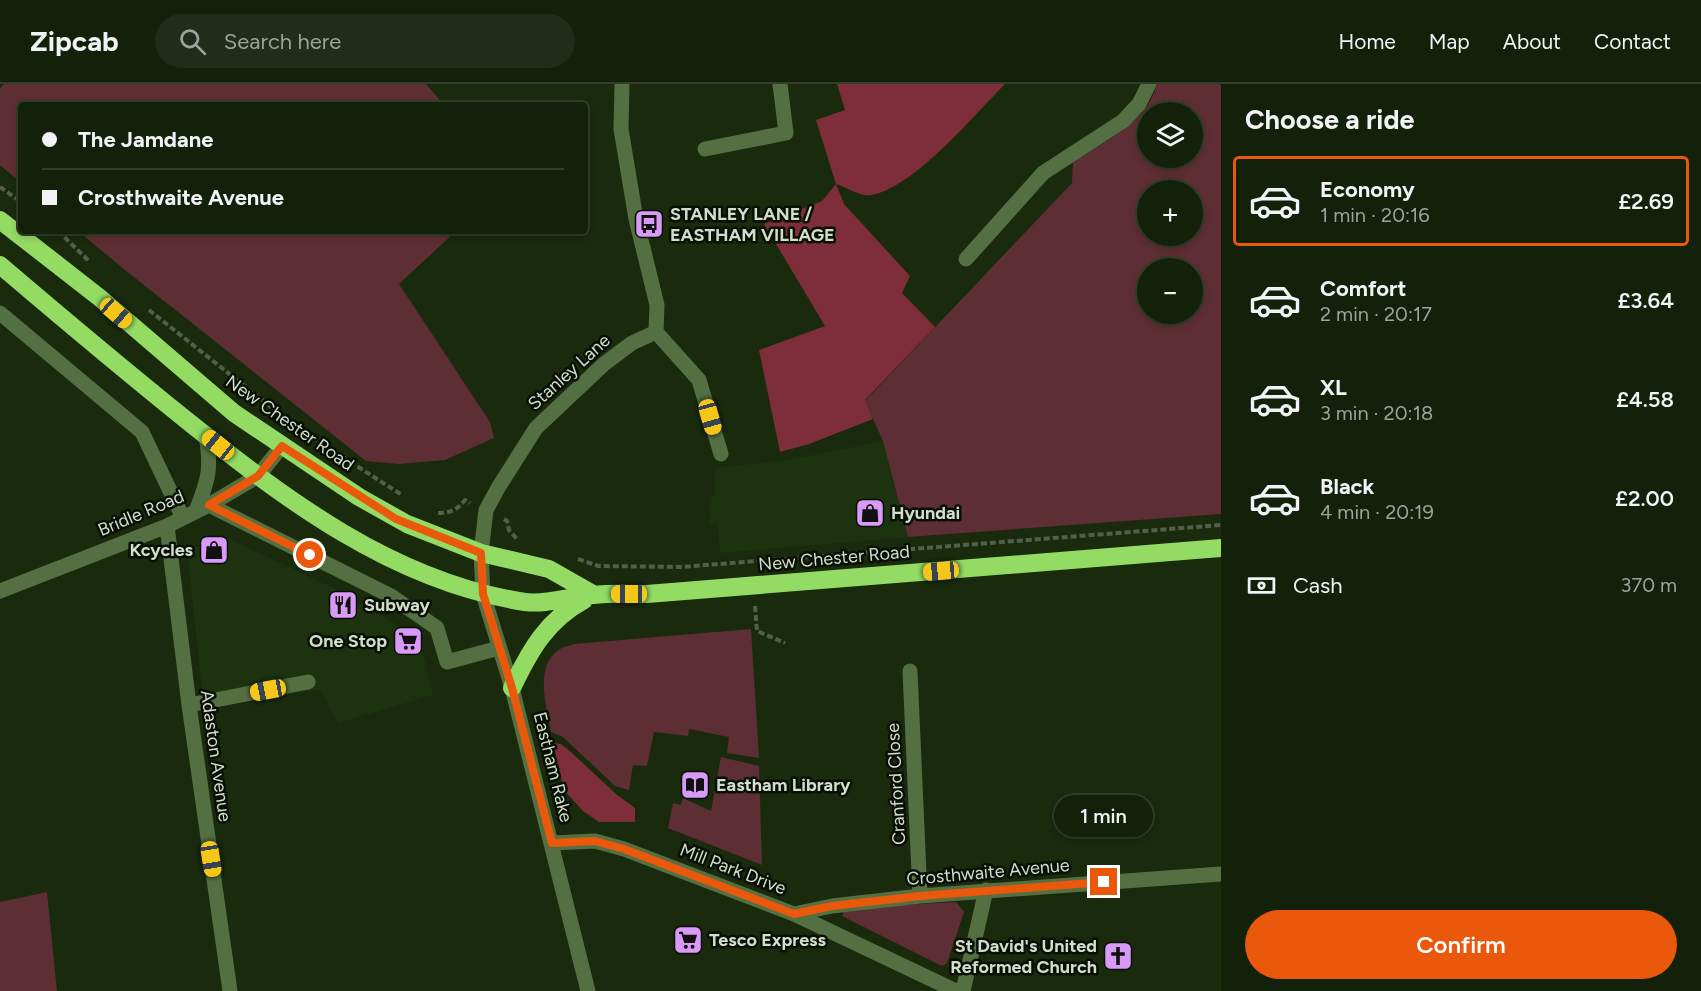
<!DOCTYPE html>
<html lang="en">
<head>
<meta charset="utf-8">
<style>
  body { margin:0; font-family:Figtree,sans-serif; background:#202d18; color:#f1f3f6; height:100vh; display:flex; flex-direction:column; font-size:22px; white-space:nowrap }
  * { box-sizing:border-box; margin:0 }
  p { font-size:20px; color:#9da39c }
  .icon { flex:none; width:33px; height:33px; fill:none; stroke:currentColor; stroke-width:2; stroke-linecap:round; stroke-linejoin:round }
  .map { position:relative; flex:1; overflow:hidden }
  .details { display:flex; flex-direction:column; background:#13200a; width:480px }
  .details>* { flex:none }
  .top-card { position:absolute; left:18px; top:18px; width:570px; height:132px; border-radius:6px; box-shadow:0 3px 9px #0003,0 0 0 2px #323e2b; display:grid; align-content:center; height:132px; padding:0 24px; background:#13200a }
  .buttons { position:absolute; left:1137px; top:18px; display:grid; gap:12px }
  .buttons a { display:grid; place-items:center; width:66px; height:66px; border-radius:50%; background:#13200a; box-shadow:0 3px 9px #0003,0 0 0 2px #323e2b; font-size:30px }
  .end { position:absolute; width:27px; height:27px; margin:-14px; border:8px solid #ea580c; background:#fff; box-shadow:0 0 0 3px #fff }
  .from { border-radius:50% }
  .bubble { position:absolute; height:42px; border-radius:21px; background:#13200a; box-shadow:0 3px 9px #0003,0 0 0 2px #323e2b; font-size:20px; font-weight:600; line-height:42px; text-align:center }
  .car { position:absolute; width:18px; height:36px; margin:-18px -9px; border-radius:8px; box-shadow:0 0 4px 2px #0007; background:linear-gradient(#f5c518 24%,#345 0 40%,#f5c518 0 76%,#345 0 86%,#f5c518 0) }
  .top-card b { display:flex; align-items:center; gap:21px; height:57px; font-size:22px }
  .top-card b+b { border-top:2px solid #323e2b }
  .top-card i { width:15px; height:15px; background:#f1f3f6 }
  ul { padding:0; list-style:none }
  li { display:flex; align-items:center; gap:18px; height:90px; margin:0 12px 9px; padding:0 12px; border:3px solid transparent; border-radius:6px }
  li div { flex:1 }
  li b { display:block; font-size:22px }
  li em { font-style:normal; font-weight:600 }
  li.selected { border-color:#ea580c }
  li>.icon { width:54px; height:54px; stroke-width:1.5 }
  h2 { padding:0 24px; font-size:27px; line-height:72px }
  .pay { display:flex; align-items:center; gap:15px; height:66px; padding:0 24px; font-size:22px }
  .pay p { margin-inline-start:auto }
  .cta { display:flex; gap:12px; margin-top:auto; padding:12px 24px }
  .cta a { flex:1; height:69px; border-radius:36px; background:#ea580c; color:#fff; font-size:24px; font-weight:600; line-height:69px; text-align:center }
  header { display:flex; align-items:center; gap:36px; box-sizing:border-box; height:84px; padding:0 30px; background:#13200a; border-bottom:2px solid #323e2b }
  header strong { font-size:28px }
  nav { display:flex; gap:33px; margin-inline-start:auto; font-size:21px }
  .search { width:420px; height:54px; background:#202d18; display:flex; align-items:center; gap:15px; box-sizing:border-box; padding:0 21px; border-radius:33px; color:#9da39c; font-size:22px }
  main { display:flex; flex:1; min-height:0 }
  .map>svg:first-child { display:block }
</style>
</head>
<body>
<header>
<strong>Zipcab</strong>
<div class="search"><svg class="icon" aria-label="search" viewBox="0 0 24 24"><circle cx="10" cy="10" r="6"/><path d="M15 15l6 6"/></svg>Search here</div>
<nav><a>Home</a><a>Map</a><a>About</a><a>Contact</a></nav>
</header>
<main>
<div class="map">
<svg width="1221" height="907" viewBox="0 0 1221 907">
  <rect width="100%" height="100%" fill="#192a0d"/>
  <path fill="#1d330f" d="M883,357L908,453L720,469L718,440L710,441L709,413L715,412V384L788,376Z
    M226,453L331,503L419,553L433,611L338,639L320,605L204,624L187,466Z"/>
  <path fill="#5d2e33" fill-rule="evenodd" d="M4,0H426L444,21H21V99L0,81V5Z
    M1157,0H1220L1221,3V430L908,453L883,357L865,317L1072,99L1073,78C1103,58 1148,38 1157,0ZM1148,28H1192V74H1148ZM1148,106H1192V152H1148ZM1148,184H1192V230H1148Z
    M78,147H456L399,200L490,338L494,354L445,376L399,380L366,377L125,186Z
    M751,545L759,674L727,669L729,653L689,645L688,652L654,648L647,682L633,681L629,706L615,702L563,653L551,648C547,623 533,582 560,565C563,563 569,562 574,560Z
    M721,673L759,682L762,781L668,744L673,719L681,721L683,714L711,727Z
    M47,808L57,907H0V818Z
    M956,818L964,828L947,879L942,882L842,832L845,824Z"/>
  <path fill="#7e2e3a" d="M837,0H1005C974,31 914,104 871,111C861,113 846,103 836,100L844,120L910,192L902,209L935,243L865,316L873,335L809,360L780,368L759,266L825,242L764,140L822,117L836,100L816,36L845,26Z
    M553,659L561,660L572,669L616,710L635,724V738H599L583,727L564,706Z"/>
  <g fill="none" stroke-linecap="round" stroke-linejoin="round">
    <path stroke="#516046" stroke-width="4" stroke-dasharray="6 3" stroke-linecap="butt" d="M0,103L21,118
      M58,147L90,178
      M149,226L296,343L402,411
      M438,429C450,429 457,426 465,416L470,419
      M504,435L507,437L509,446L517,455
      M578,475L598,482L681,483L1221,441
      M755,522L757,547L785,559"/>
    <path stroke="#547043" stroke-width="15" d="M705,65L786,49L780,0
      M966,175L1043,89L1123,37L1139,20L1149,0
      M0,229L142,348L183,434
      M656,248L699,296L721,370
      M209,421L391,512L437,544L447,578L499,564
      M196,427C208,397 212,384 206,352
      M167,442L189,621L230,907
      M0,507L167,442L209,421L258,392L282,362
      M910,587L920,812
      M189,621L308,598
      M552,759L595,757L624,765L794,830L956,907
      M794,830L832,822L920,812L1221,790
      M588,907L512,604L483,510L481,469L486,426L498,404L536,344L604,280L632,259L656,248L657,221L636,135L621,45L622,0
      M963,907L986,806"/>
    <path stroke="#93db63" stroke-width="18" d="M0,136L100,214L234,329L359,413L407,440L481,469L549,485L593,510
      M0,181C61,233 123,285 185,335C286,416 394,498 525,518C547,521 571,512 593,511C611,509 629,510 647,510L1221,464
      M512,604C530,566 547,536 584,516"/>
  </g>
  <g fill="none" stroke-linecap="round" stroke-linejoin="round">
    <path stroke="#ea580c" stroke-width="8" d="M310,471L209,421L258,392L282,362L396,435L481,469L483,510L512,604L552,759L595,757L624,765L794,830L832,822L920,812L1104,798"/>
  </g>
  <defs>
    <g id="bus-square" transform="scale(1.5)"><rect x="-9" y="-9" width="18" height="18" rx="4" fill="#d99af7" stroke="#081005"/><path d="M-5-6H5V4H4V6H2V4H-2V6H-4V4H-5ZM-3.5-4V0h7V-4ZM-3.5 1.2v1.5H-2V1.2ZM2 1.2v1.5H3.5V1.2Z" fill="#111"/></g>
    <g id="shop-square" transform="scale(1.5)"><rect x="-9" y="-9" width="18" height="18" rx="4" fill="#d99af7" stroke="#081005"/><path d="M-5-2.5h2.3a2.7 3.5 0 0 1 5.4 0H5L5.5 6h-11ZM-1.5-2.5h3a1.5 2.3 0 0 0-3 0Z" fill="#111"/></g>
    <g id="restaurant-square" transform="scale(1.5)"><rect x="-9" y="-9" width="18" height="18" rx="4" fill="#d99af7" stroke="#081005"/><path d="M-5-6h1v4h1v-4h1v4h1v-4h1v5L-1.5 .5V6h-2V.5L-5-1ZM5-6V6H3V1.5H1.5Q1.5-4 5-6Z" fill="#111"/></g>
    <g id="supermarket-square" transform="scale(1.5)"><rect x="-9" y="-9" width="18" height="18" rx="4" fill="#d99af7" stroke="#081005"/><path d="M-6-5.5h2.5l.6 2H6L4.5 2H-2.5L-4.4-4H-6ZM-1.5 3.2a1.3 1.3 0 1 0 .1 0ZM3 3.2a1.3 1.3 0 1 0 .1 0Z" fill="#111"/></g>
    <g id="library-square" transform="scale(1.5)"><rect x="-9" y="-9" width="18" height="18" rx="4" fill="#d99af7" stroke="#081005"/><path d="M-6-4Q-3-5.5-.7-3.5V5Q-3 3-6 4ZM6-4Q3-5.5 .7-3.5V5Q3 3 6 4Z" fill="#111"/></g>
    <g id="church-square" transform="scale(1.5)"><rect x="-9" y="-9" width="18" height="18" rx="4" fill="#d99af7" stroke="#081005"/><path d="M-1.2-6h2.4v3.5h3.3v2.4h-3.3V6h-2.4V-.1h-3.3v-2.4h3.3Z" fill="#111"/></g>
  </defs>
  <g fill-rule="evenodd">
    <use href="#bus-square" x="649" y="140"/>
    <use href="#shop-square" x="870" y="429"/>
    <use href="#shop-square" x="214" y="466"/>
    <use href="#restaurant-square" x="343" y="521"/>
    <use href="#supermarket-square" x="408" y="557"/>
    <use href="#library-square" x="695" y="701"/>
    <use href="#supermarket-square" x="688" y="856"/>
    <use href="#church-square" x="1118" y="872"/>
  </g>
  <g text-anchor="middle" stroke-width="5" stroke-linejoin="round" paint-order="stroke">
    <g font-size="18" font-weight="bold" fill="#d2ddcc" stroke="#081005" text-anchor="start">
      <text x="670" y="136">STANLEY LANE /<tspan x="670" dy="21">EASTHAM VILLAGE</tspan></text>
      <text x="891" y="435">Hyundai</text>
      <text x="193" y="472" text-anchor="end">Kcycles</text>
      <text x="364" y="527">Subway</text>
      <text x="387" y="563" text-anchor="end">One Stop</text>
      <text x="716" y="707">Eastham Library</text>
      <text x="709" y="862">Tesco Express</text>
      <text x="1097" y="868" text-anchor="end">St David's United<tspan x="1097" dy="21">Reformed Church</tspan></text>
    </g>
    <g font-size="18" fill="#d2ddcc" stroke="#081005">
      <text transform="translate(569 288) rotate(-42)" y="6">Stanley Lane</text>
      <text transform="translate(290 339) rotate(35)" y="6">New Chester Road</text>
      <text transform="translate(141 429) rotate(-23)" y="6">Bridle Road</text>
      <text transform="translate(834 474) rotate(-5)" y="6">New Chester Road</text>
      <text transform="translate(216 672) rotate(82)" y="6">Adaston Avenue</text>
      <text transform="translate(553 683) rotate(76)" y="6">Eastham Rake</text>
      <text transform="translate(896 700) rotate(-93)" y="6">Cranford Close</text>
      <text transform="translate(733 785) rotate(21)" y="6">Mill Park Drive</text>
      <text transform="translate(988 788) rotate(-5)" y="6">Crosthwaite Avenue</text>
    </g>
  </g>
</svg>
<div class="buttons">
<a><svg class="icon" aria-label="layers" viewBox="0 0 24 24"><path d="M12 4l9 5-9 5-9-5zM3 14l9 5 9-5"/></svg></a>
<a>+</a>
<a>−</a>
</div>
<i class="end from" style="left:310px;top:471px"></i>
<i class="end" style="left:1104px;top:798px"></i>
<div class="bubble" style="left:1054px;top:711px;width:99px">1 min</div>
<i class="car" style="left:116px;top:229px;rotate:131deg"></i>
<i class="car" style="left:710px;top:333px;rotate:164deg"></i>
<i class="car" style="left:218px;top:361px;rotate:309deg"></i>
<i class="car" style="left:941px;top:487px;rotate:265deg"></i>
<i class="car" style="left:629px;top:510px;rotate:270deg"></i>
<i class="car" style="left:268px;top:606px;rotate:259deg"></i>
<i class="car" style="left:211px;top:775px;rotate:171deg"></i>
<div class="top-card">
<b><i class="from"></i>The Jamdane</b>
<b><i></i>Crosthwaite Avenue</b>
</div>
</div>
<section class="details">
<h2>Choose a ride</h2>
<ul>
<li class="selected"><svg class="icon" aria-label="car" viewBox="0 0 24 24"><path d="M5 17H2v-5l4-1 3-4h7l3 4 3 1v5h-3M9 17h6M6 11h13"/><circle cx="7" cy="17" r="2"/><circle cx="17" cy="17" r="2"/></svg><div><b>Economy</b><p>1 min · 20:16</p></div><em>£2.69</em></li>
<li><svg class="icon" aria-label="car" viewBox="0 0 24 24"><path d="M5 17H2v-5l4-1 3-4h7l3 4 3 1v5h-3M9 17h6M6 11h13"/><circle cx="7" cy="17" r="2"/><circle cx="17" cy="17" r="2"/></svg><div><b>Comfort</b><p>2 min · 20:17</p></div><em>£3.64</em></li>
<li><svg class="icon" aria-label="car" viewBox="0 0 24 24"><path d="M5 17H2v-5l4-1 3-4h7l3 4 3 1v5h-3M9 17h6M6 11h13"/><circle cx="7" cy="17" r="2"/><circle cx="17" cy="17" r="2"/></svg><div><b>XL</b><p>3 min · 20:18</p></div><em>£4.58</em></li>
<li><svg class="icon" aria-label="car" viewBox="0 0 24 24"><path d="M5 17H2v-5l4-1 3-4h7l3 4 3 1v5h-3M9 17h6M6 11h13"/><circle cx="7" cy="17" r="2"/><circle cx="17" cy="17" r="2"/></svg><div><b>Black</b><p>4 min · 20:19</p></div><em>£2.00</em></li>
</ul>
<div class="pay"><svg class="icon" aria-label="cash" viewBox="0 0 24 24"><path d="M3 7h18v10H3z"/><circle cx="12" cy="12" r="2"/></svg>Cash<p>370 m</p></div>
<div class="cta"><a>Confirm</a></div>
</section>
</main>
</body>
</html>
